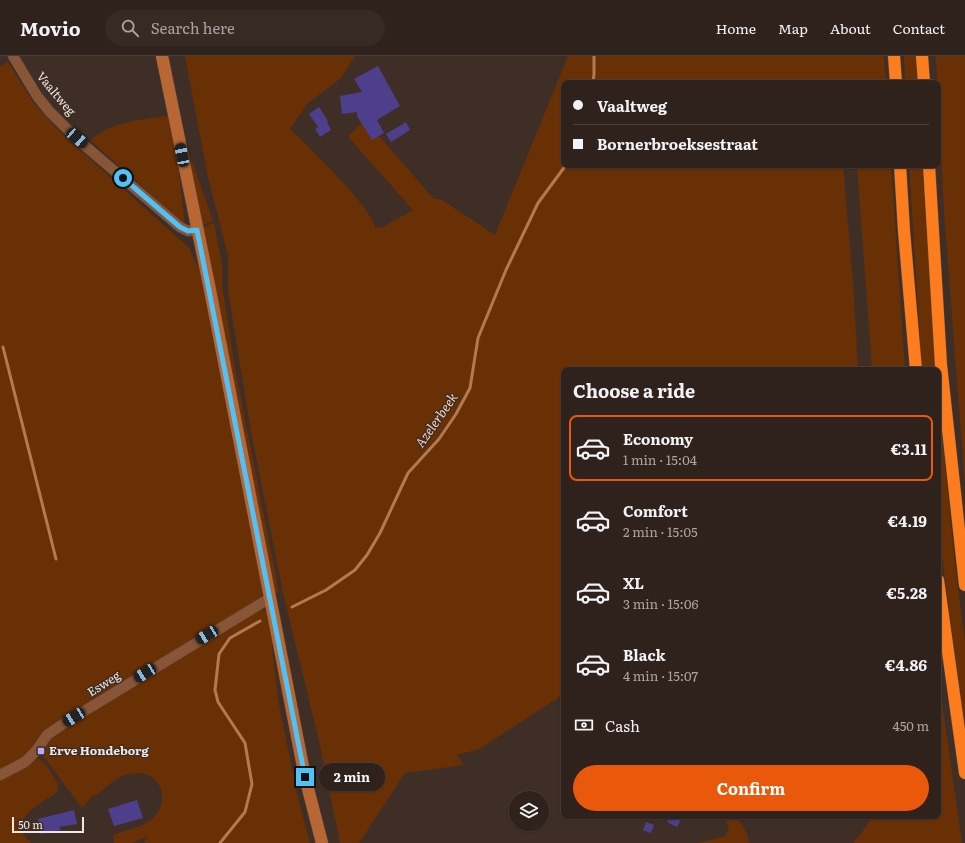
<!DOCTYPE html>
<html lang="en">
<head>
<meta charset="utf-8">
<style>
  body { margin:0; font-family:Literata,serif; background:#372a25; color:#f1f3f6; height:100vh; display:flex; flex-direction:column; font-size:15px; white-space:nowrap }
  * { box-sizing:border-box; margin:0 }
  p { font-size:13px; color:#a7a4a3 }
  .icon { flex:none; width:22px; height:22px; fill:none; stroke:currentColor; stroke-width:2; stroke-linecap:round; stroke-linejoin:round }
  .map { position:relative; flex:1; overflow:hidden }
  .details { position:absolute; left:561px; top:311px; width:380px; height:452px; display:flex; flex-direction:column; background:#2f221c; border-radius:8px; box-shadow:0 1px 3px #0004,0 0 0 1px #4a3f3b }
  .details>* { flex:none }
  .guide { position:absolute; left:561px; top:24px; width:380px; height:88px; border-radius:8px; box-shadow:0 1px 3px #0004,0 0 0 1px #4a3f3b; display:grid; align-content:center; height:88px; padding:0 12px; background:#2f221c }
  .tools { position:absolute; left:509px; top:735px; display:grid; gap:8px }
  .tools a { display:grid; place-items:center; width:40px; height:40px; border-radius:50%; background:#2f221c; box-shadow:0 1px 3px #0004,0 0 0 1px #4a3f3b; font-size:20px }
  .scale { position:absolute; left:12px; bottom:10px; width:72px; box-sizing:border-box; padding-left:4px; border:2px solid #f1e6e0; border-top:0; font-size:11px; line-height:14px; white-space:nowrap; color:#f1e6e0; -webkit-text-stroke:3px #3f2e25; paint-order:stroke }
  .end { position:absolute; width:18px; height:18px; margin:-9px; border:5px solid #4fc3f7; background:#111; box-shadow:0 0 0 2px #111 }
  .from { border-radius:50% }
  .bubble { position:absolute; height:28px; border-radius:14px; background:#2f221c; box-shadow:0 1px 3px #0004,0 0 0 1px #4a3f3b; font-size:13px; font-weight:700; line-height:28px; text-align:center }
  .car { position:absolute; width:12px; height:24px; margin:-12px -6px; border-radius:5px; box-shadow:0 0 3px 1px #0007; background:linear-gradient(#222 24%,#8ab4d8 0 40%,#222 0 76%,#8ab4d8 0 86%,#222 0) }
  .guide b { display:flex; align-items:center; gap:14px; height:38px; font-size:15px }
  .guide b+b { border-top:1px solid #4a3f3b }
  .guide i { width:10px; height:10px; background:#f1f3f6 }
  ul { padding:0; list-style:none }
  li { display:flex; align-items:center; gap:12px; height:66px; margin:0 8px 6px; padding:0 4px; border:2px solid transparent; border-radius:8px }
  li div { flex:1 }
  li b { display:block; font-size:15px }
  li em { font-style:normal; font-weight:700 }
  li.on { border-color:#ea580c }
  li>.icon { width:36px; height:36px; stroke-width:1.5 }
  h2 { padding:0 12px; font-size:18px; line-height:48px }
  .pay { display:flex; align-items:center; gap:10px; height:44px; padding:0 12px; font-size:15px }
  .pay p { margin-inline-start:auto }
  .action { display:flex; gap:8px; margin-top:auto; padding:8px 12px }
  .action a { flex:1; height:46px; border-radius:24px; background:#ea580c; color:#fff; font-size:16px; font-weight:700; line-height:46px; text-align:center }
  header { display:flex; align-items:center; gap:24px; box-sizing:border-box; height:56px; padding:0 20px; background:#2f221c; border-bottom:1px solid #4a3f3b }
  header strong { font-size:19px }
  nav { display:flex; gap:22px; margin-inline-start:auto; font-size:14px }
  .search { width:280px; height:36px; background:#372a25; display:flex; align-items:center; gap:10px; box-sizing:border-box; padding:0 14px; border-radius:22px; color:#a7a4a3; font-size:15px }
  .map>svg:first-child { display:block }
</style>
</head>
<body>
<header>
<strong>Movio</strong>
<div class="search"><svg class="icon" aria-label="search" viewBox="0 0 24 24"><circle cx="10" cy="10" r="6"/><path d="M15 15l6 6"/></svg>Search here</div>
<nav><a>Home</a><a>Map</a><a>About</a><a>Contact</a></nav>
</header>
<div class="map">
<svg width="965" height="787" viewBox="0 0 965 787">
  <rect width="100%" height="100%" fill="#3f2e25"/>
  <path fill="#693006" d="M185,0H355L341,22L307,48L290,73C305,87 376,156 375,172L383,171L413,154L349,82V79L366,63L377,81L379,80L433,142L442,144L495,179L568,0H884L886,27H564V109H843L853,226L858,314H564V638L479,693L457,699L464,709L405,717L359,787H340L319,685L283,537L250,370L228,235V200L208,121Z
    M904,0H916L917,27H905Z
    M936,0H965V429L944,156Z
    M8,6L33,46L59,75L189,192L199,214L262,532L261,541L93,646L26,701L0,716V10Z
    M168,60L178,110L185,169L90,84C114,65 138,64 168,60Z
    M184,82L213,165L201,169Z
    M857,109H891L905,314H872Z
    M909,109H922L936,314H922Z
    M214,167L222,209V229L235,313L279,536L274,539L202,172Z
    M938,342L956,517L965,586V671L938,470Z
    M261,553L267,556L269,565L279,649L298,742L310,787H144L148,780L132,787H114V779C125,774 138,773 148,766C170,753 166,719 139,717C114,715 101,741 92,740L82,752L44,701L41,691L47,681Z
    M938,619L962,787H853L866,771L872,760H938Z
    M36,702C46,705 53,720 58,728L57,736C44,746 19,757 20,775L31,787H0V723Z
    M727,760H735C742,768 748,777 749,787H698L726,780L729,770L723,762Z"/>
  <g fill="none" stroke-linecap="round" stroke-linejoin="round">
    <path stroke="#b37a51" stroke-width="3" d="M593,27L594,18V0
      M3,291L56,503
      M292,551L326,534L355,514L367,499L380,477L408,417L439,383L456,358L470,332L478,282L506,214L538,147L566,109
      M220,787L245,756L252,728L245,687L218,646L215,634L219,598L230,582L260,565"/>
  </g>
  <path fill="#4d3f8c" d="M378,10L400,50L377,64L384,77L372,84L357,60V56L342,58L340,40L362,36L354,23Z
    M319,51L328,65L327,66L331,74L320,81L315,73L318,71L309,58Z
    M406,66L410,74L391,86L386,78Z
    M137,744L143,762L114,770L108,753Z
    M74,754L77,768L59,771L61,774L41,778L38,763Z
    M670,760H683L677,771L667,766Z
    M646,766L654,769L651,777L643,774Z"/>
  <g fill="none" stroke-linecap="round" stroke-linejoin="round">
    <g stroke="#5b4b43" stroke-width="11">
      <path id="street" d="M13,0L37,40L50,56L77,83L180,171L188,175L197,174
        M0,719L25,706L36,695L47,679L63,668L270,542"/>
    </g>
    <g stroke="#5b4b43" stroke-width="13">
      <path id="secondary" d="M162,0L209,229L305,721L322,787"/>
    </g>
    <g stroke="#5b4b43" stroke-width="13">
      <path id="highway" d="M894,0L896,27
        M922,0L924,27
        M900,109L904,175L916,314
        M929,109L941,309L965,529
        M938,524L965,717"/>
    </g>
    <use href="#street" stroke="#895537" stroke-width="10"/>
    <use href="#secondary" stroke="#b86633" stroke-width="12"/>
    <use href="#highway" stroke="#fd7c1e" stroke-width="12"/>
  </g>
  <g fill="none" stroke-linecap="round" stroke-linejoin="round">
    <path stroke="#4fc3f7" stroke-width="5" d="M123,122L180,171L188,175L197,174L305,721"/>
  </g>
  <rect fill="#b4acf9" stroke="#3f2e25" stroke-width="1.5" x="37" y="691" width="8" height="8" rx="2"/>
  <g text-anchor="middle" stroke-width="3" stroke-linejoin="round" paint-order="stroke">
    <g font-size="12" fill="#f1e6e0" stroke="#3f2e25">
      <text transform="translate(56 38) rotate(50)" y="4">Vaaltweg</text>
      <text transform="translate(104 628) rotate(-32)" y="4">Esweg</text>
    </g>
    <g font-size="12" font-weight="bold" fill="#f1e6e0" stroke="#3f2e25" text-anchor="start">
      <text x="49" y="699">Erve Hondeborg</text>
    </g>
    <g font-size="13" font-style="italic" fill="#fccfb6" stroke="#3f2e25">
      <text transform="translate(436 364) rotate(-55)" y="5">Azelerbeek</text>
    </g>
  </g>
</svg>
<div class="tools">
<a><svg class="icon" aria-label="layers" viewBox="0 0 24 24"><path d="M12 4l9 5-9 5-9-5zM3 14l9 5 9-5"/></svg></a>
</div>
<div class="scale">50 m</div>
<i class="end from" style="left:123px;top:122px"></i>
<i class="end" style="left:305px;top:721px"></i>
<div class="bubble" style="left:319px;top:707px;width:66px">2 min</div>
<i class="car" style="left:77px;top:82px;rotate:131deg"></i>
<i class="car" style="left:182px;top:99px;rotate:349deg"></i>
<i class="car" style="left:207px;top:579px;rotate:239deg"></i>
<i class="car" style="left:145px;top:617px;rotate:238deg"></i>
<i class="car" style="left:74px;top:661px;rotate:238deg"></i>
<div class="guide">
<b><i class="from"></i>Vaaltweg</b>
<b><i></i>Bornerbroeksestraat</b>
</div>
<section class="details">
<h2>Choose a ride</h2>
<ul>
<li class="on"><svg class="icon" aria-label="car" viewBox="0 0 24 24"><path d="M5 17H2v-5l4-1 3-4h7l3 4 3 1v5h-3M9 17h6M6 11h13"/><circle cx="7" cy="17" r="2"/><circle cx="17" cy="17" r="2"/></svg><div><b>Economy</b><p>1 min · 15:04</p></div><em>€3.11</em></li>
<li><svg class="icon" aria-label="car" viewBox="0 0 24 24"><path d="M5 17H2v-5l4-1 3-4h7l3 4 3 1v5h-3M9 17h6M6 11h13"/><circle cx="7" cy="17" r="2"/><circle cx="17" cy="17" r="2"/></svg><div><b>Comfort</b><p>2 min · 15:05</p></div><em>€4.19</em></li>
<li><svg class="icon" aria-label="car" viewBox="0 0 24 24"><path d="M5 17H2v-5l4-1 3-4h7l3 4 3 1v5h-3M9 17h6M6 11h13"/><circle cx="7" cy="17" r="2"/><circle cx="17" cy="17" r="2"/></svg><div><b>XL</b><p>3 min · 15:06</p></div><em>€5.28</em></li>
<li><svg class="icon" aria-label="car" viewBox="0 0 24 24"><path d="M5 17H2v-5l4-1 3-4h7l3 4 3 1v5h-3M9 17h6M6 11h13"/><circle cx="7" cy="17" r="2"/><circle cx="17" cy="17" r="2"/></svg><div><b>Black</b><p>4 min · 15:07</p></div><em>€4.86</em></li>
</ul>
<div class="pay"><svg class="icon" aria-label="cash" viewBox="0 0 24 24"><path d="M3 7h18v10H3z"/><circle cx="12" cy="12" r="2"/></svg>Cash<p>450 m</p></div>
<div class="action"><a>Confirm</a></div>
</section>
</div>
</body>
</html>
